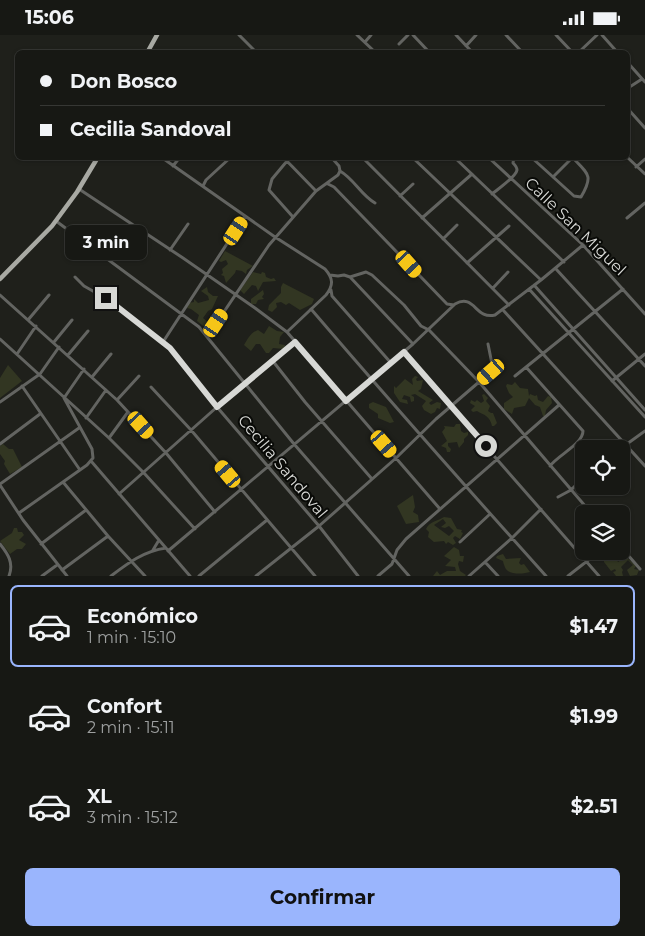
<!DOCTYPE html>
<html lang="es">
<head>
<meta charset="utf-8">
<style>
  body { margin:0; font-family:Montserrat,sans-serif; background:#20211d; color:#f1f3f6; height:100vh; display:flex; flex-direction:column; font-size:19px; white-space:nowrap }
  * { box-sizing:border-box; margin:0 }
  p { font-size:16px; color:#9ea0a0 }
  .icon { flex:none; width:28px; height:28px; fill:none; stroke:currentColor; stroke-width:2; stroke-linecap:round; stroke-linejoin:round }
  .map { position:relative; height:541px; overflow:hidden }
  .details { display:flex; flex-direction:column; background:#171814; flex:1 }
  .details>* { flex:none }
  .guide { position:absolute; left:15px; top:15px; width:615px; height:110px; border-radius:8px; box-shadow:0 1px 4px #0004,0 0 0 1px #363734; display:grid; align-content:center; height:110px; padding:0 25px; background:#171814 }
  .controls { position:absolute; left:575px; top:405px; display:grid; gap:10px }
  .controls a { display:grid; place-items:center; width:55px; height:55px; border-radius:8px; background:#171814; box-shadow:0 1px 4px #0004,0 0 0 1px #363734; font-size:25px }
  .end { position:absolute; width:22px; height:22px; margin:-11px; border:6px solid #d7d8d5; background:#111; box-shadow:0 0 0 2px #111 }
  .from { border-radius:50% }
  .bubble { position:absolute; height:35px; border-radius:8px; background:#171814; box-shadow:0 1px 4px #0004,0 0 0 1px #363734; font-size:16px; font-weight:700; line-height:35px; text-align:center }
  .car { position:absolute; width:15px; height:30px; margin:-15px -8px; border-radius:6px; box-shadow:0 0 4px 1px #0007; background:linear-gradient(#f5c518 24%,#345 0 40%,#f5c518 0 76%,#345 0 86%,#f5c518 0) }
  .guide b { display:flex; align-items:center; gap:18px; height:48px; font-size:19px }
  .guide b+b { border-top:1px solid #363734 }
  .guide i { width:12px; height:12px; background:#f1f3f6 }
  ul { padding:9px 0 0; list-style:none }
  li { display:flex; align-items:center; gap:15px; height:82px; margin:0 10px 8px; padding:0 15px; border:2px solid transparent; border-radius:8px }
  li div { flex:1 }
  li b { display:block; font-size:19px }
  li em { font-style:normal; font-weight:700 }
  li.selected { border-color:#9ab5fd }
  li>.icon { width:45px; height:45px; stroke-width:1.5 }
  .cta { display:flex; gap:10px; margin-top:auto; padding:10px 25px }
  .cta a { flex:1; height:58px; border-radius:8px; background:#9ab5fd; color:#111; font-size:20px; font-weight:700; line-height:58px; text-align:center }
  .status { display:flex; justify-content:space-between; align-items:center; height:35px; padding:0 25px; background:#171814; direction:ltr }
  .status svg { height:14px; fill:currentColor }
  .map>svg:first-child { display:block }
</style>
</head>
<body>
<div class="status"><b>15:06</b><svg viewBox="0 0 49 12"><path d="M0 12V9h3v3zM5 12V6h3v6zM10 12V3h3v9zM15 12V0h3v12zM26 1h20v11H26zM47 4h2v5h-2z"/></svg></div>
<div class="map">
<svg width="645" height="541" viewBox="0 0 645 541">
  <rect width="100%" height="100%" fill="#1f201b"/>
  <path fill="#323622" fill-rule="evenodd" d="M225,216L253,231L247,235L246,239L242,236L236,235L235,238L226,248L224,241L221,240L223,238L222,234L228,229L226,225L221,227L219,226Z
    M253,237L261,239L262,237L265,238L266,242L271,244L274,243L276,246L263,247L258,256L256,251L252,250L244,259L240,255Z
    M283,248L314,264L312,269L300,275L289,268L286,270L281,267L276,268L277,272L272,277L268,275L269,270L281,258V252Z
    M207,252L208,257L213,261H218L212,274L208,276L203,283L210,289L207,294L197,286L199,280L191,274L187,273L189,268L194,267V264L198,268L209,265L208,261L201,256Z
    M263,255L264,259L262,262L264,264L258,265L256,269H251V264Z
    M269,291L277,296L284,297L280,302L279,309L285,310L284,314L273,313L269,318H266L260,309H256L251,316L244,310C248,304 250,298 258,295L264,299Z
    M8,330L22,346L0,363V343Z
    M415,341L418,342L416,344L417,346L423,345L421,354L418,356L433,365L429,368L431,370L437,367L441,368L440,374L437,373L435,377L431,379L424,375L422,371L426,366L415,359L411,360L414,362V366L411,367L410,362L404,360L402,364L407,365L408,369L400,367L394,358V351L396,353L405,344L413,350L412,344Z
    M515,347L520,353L528,354L529,361L530,359L535,361L537,360L538,365L543,367L548,361L551,362L552,368L546,375L545,381H543L540,372L535,370L529,363L525,371L514,373L512,379L504,374V368L513,362L509,358L506,351L507,349L512,350Z
    M484,359L488,363L486,366L490,371L488,376L491,378H493L497,388L494,391H492C490,381 484,380 477,376L473,377L471,375L475,371L470,368L471,365L475,367L477,365L481,368L484,366L482,360Z
    M373,367L386,372L394,387L390,388L378,383V379L369,373V369Z
    M456,389H460L461,396L464,398L468,397V400L464,404V407L459,413L457,407L448,408V411L451,414L450,417H447L446,413L441,411L447,406L442,397L445,393L444,391L454,392Z
    M3,409L9,414H13L22,432L10,439L4,429L5,426L0,419V411Z
    M413,460L415,472L413,477L418,480L419,487L406,489L397,471Z
    M444,482L451,483L457,494L462,495L461,497L463,498L460,504L455,501L453,503L456,508L453,510L448,507L446,509L444,506L434,507L428,502L429,497L426,494C430,486 438,486 444,482ZM443,484L446,488L441,492L445,493L449,491L454,496L449,501L434,490Z
    M14,493H17L18,497H22L24,500L19,505L26,509L22,514H17L10,519L0,506L12,498Z
    M454,512L459,515L460,521H464L463,527L459,526L458,529L460,536L466,540L465,541H433L437,536L440,540L447,536H456L455,532L445,531L451,525L444,521Z
    M503,519L506,524L521,523L519,528L521,530L524,529L530,537C524,539 510,540 506,534C505,533 503,527 503,526L496,523L497,521Z
    M610,521L612,524L616,523L618,527L625,522H629L628,524L636,531L634,534L639,535L637,540L630,541L627,535L633,530L628,525L621,532L623,535L622,537L623,541H616L613,537L616,536L615,534L611,536L604,527V525H607V522Z"/>
  <g fill="none" stroke-linecap="round" stroke-linejoin="round">
    <path stroke="#636461" stroke-width="3" d="M239,0L257,18
      M357,0L376,18
      M413,0L430,18
      M456,0L473,18
      M506,0L523,18
      M556,0L573,18
      M602,0L618,18
      M365,7L371,0
      M399,9L408,0
      M466,11L476,0
      M578,18L597,0
      M628,28L645,47
      M628,53L642,44
      M628,74L645,93
      M161,122L275,202L325,234C333,243 334,250 326,260L287,297L440,474
      M283,122L316,156
      M362,122L509,270
      M412,122L541,245
      M454,122L564,227
      M488,122L583,210L645,279
      M531,122L574,161L581,162C594,140 588,139 572,122
      M627,122L645,139
      M287,126L272,144L269,155L293,182
      M173,131L180,122
      M636,132L645,124
      M340,136C354,144 361,160 375,168
      M553,142L572,123
      M328,149L334,152L447,269L454,270
      M203,151L206,145L231,122
      M79,154L183,223L255,273L287,297
      M492,159C498,154 516,142 517,135C517,132 515,130 513,128L514,122
      M400,161L413,149
      M422,183L472,139
      M627,183L645,168
      M56,186L199,292L294,409L409,541
      M443,204L457,190
      M170,215L188,189
      M467,228L509,191
      M556,234L645,331
      M75,242L84,251L114,268L170,313L217,372L319,491L358,541
      M350,242L413,309
      M534,250L645,375
      M493,253L508,237
      M529,254L645,382
      M331,255L332,261L391,328
      M0,260L117,365L166,418L215,477
      M311,274C388,364 467,453 546,541
      M503,275L645,431
      M28,285L49,260
      M207,302L269,210L316,156L338,140L340,136L339,131L331,122
      M0,304L109,403L144,438L195,494
      M54,307L72,285
      M163,307L245,181
      M488,309L493,334L479,347L592,479
      M403,317L599,541
      M17,319L36,291
      M68,320L88,296
      M272,325L305,367L372,444
      M526,332L583,396C583,409 558,420 550,431
      M515,341L623,254
      M92,342L111,319
      M612,346L645,319
      M22,351L80,435
      M151,352L191,395L315,541
      M117,365L139,341
      M0,367L40,339L59,312
      M86,383L106,355
      M109,403L128,377
      M0,409L40,379
      M620,414L645,396
      M91,426L190,541
      M63,447L108,501L145,541
      M0,449L79,393
      M0,450L23,485L67,541
      M119,459L217,372L295,307
      M558,462L571,455L584,442
      M19,478L87,430L93,423L92,414L64,363L84,334
      M621,498L625,493
      M460,507L490,479
      M0,509C8,519 14,528 9,541
      M41,509L86,475
      M621,512L640,534
      M153,515L159,505
      M168,516L413,309L455,269C475,258 475,285 495,280L541,245L583,210
      M485,527L498,541
      M62,535L108,501
      M42,541L57,530
      M111,541C128,528 144,516 166,513
      M199,541L267,485
      M256,541L319,491L396,423L436,384L479,347L429,295L421,291L404,270L372,240L366,237L350,242L344,240L338,241L330,240
      M378,541L392,529L397,515L406,504L559,370
      M469,541L512,503L541,474
      M568,541L600,516"/>
    <path stroke="#a8a9a3" stroke-width="4.5" d="M147,18L157,0
      M0,244L52,191L77,157L98,122"/>
  </g>
  <g fill="none" stroke-linecap="round" stroke-linejoin="round">
    <path stroke="#d7d8d5" stroke-width="6" d="M106,263L170,313L217,372L295,307L346,366L404,317L486,411"/>
  </g>
  <g text-anchor="middle" stroke-width="4" stroke-linejoin="round" paint-order="stroke">
    <g font-size="16" fill="#d7d8d5" stroke="#090a07">
      <text transform="translate(576 191) rotate(44)" y="6">Calle San Miguel</text>
      <text transform="translate(283 431) rotate(50)" y="6">Cecilia Sandoval</text>
    </g>
  </g>
</svg>
<div class="controls">
<a><svg class="icon" aria-label="locate" viewBox="0 0 24 24"><circle cx="12" cy="12" r="6"/><path d="M12 2v4M12 18v4M2 12h4M18 12h4"/></svg></a>
<a><svg class="icon" aria-label="layers" viewBox="0 0 24 24"><path d="M12 4l9 5-9 5-9-5zM3 14l9 5 9-5"/></svg></a>
</div>
<i class="end from" style="left:486px;top:411px"></i>
<i class="end" style="left:106px;top:263px"></i>
<div class="bubble" style="left:65px;top:190px;width:82px">3 min</div>
<i class="car" style="left:236px;top:196px;rotate:33deg"></i>
<i class="car" style="left:409px;top:229px;rotate:138deg"></i>
<i class="car" style="left:216px;top:288px;rotate:34deg"></i>
<i class="car" style="left:491px;top:337px;rotate:229deg"></i>
<i class="car" style="left:141px;top:390px;rotate:138deg"></i>
<i class="car" style="left:384px;top:409px;rotate:139deg"></i>
<i class="car" style="left:228px;top:439px;rotate:320deg"></i>
<div class="guide">
<b><i class="from"></i>Don Bosco</b>
<b><i></i>Cecilia Sandoval</b>
</div>
</div>
<section class="details">
<ul>
<li class="selected"><svg class="icon" aria-label="car" viewBox="0 0 24 24"><path d="M5 17H2v-5l4-1 3-4h7l3 4 3 1v5h-3M9 17h6M6 11h13"/><circle cx="7" cy="17" r="2"/><circle cx="17" cy="17" r="2"/></svg><div><b>Económico</b><p>1 min · 15:10</p></div><em>$1.47</em></li>
<li><svg class="icon" aria-label="car" viewBox="0 0 24 24"><path d="M5 17H2v-5l4-1 3-4h7l3 4 3 1v5h-3M9 17h6M6 11h13"/><circle cx="7" cy="17" r="2"/><circle cx="17" cy="17" r="2"/></svg><div><b>Confort</b><p>2 min · 15:11</p></div><em>$1.99</em></li>
<li><svg class="icon" aria-label="car" viewBox="0 0 24 24"><path d="M5 17H2v-5l4-1 3-4h7l3 4 3 1v5h-3M9 17h6M6 11h13"/><circle cx="7" cy="17" r="2"/><circle cx="17" cy="17" r="2"/></svg><div><b>XL</b><p>3 min · 15:12</p></div><em>$2.51</em></li>
</ul>
<div class="cta"><a>Confirmar</a></div>
</section>
</body>
</html>
